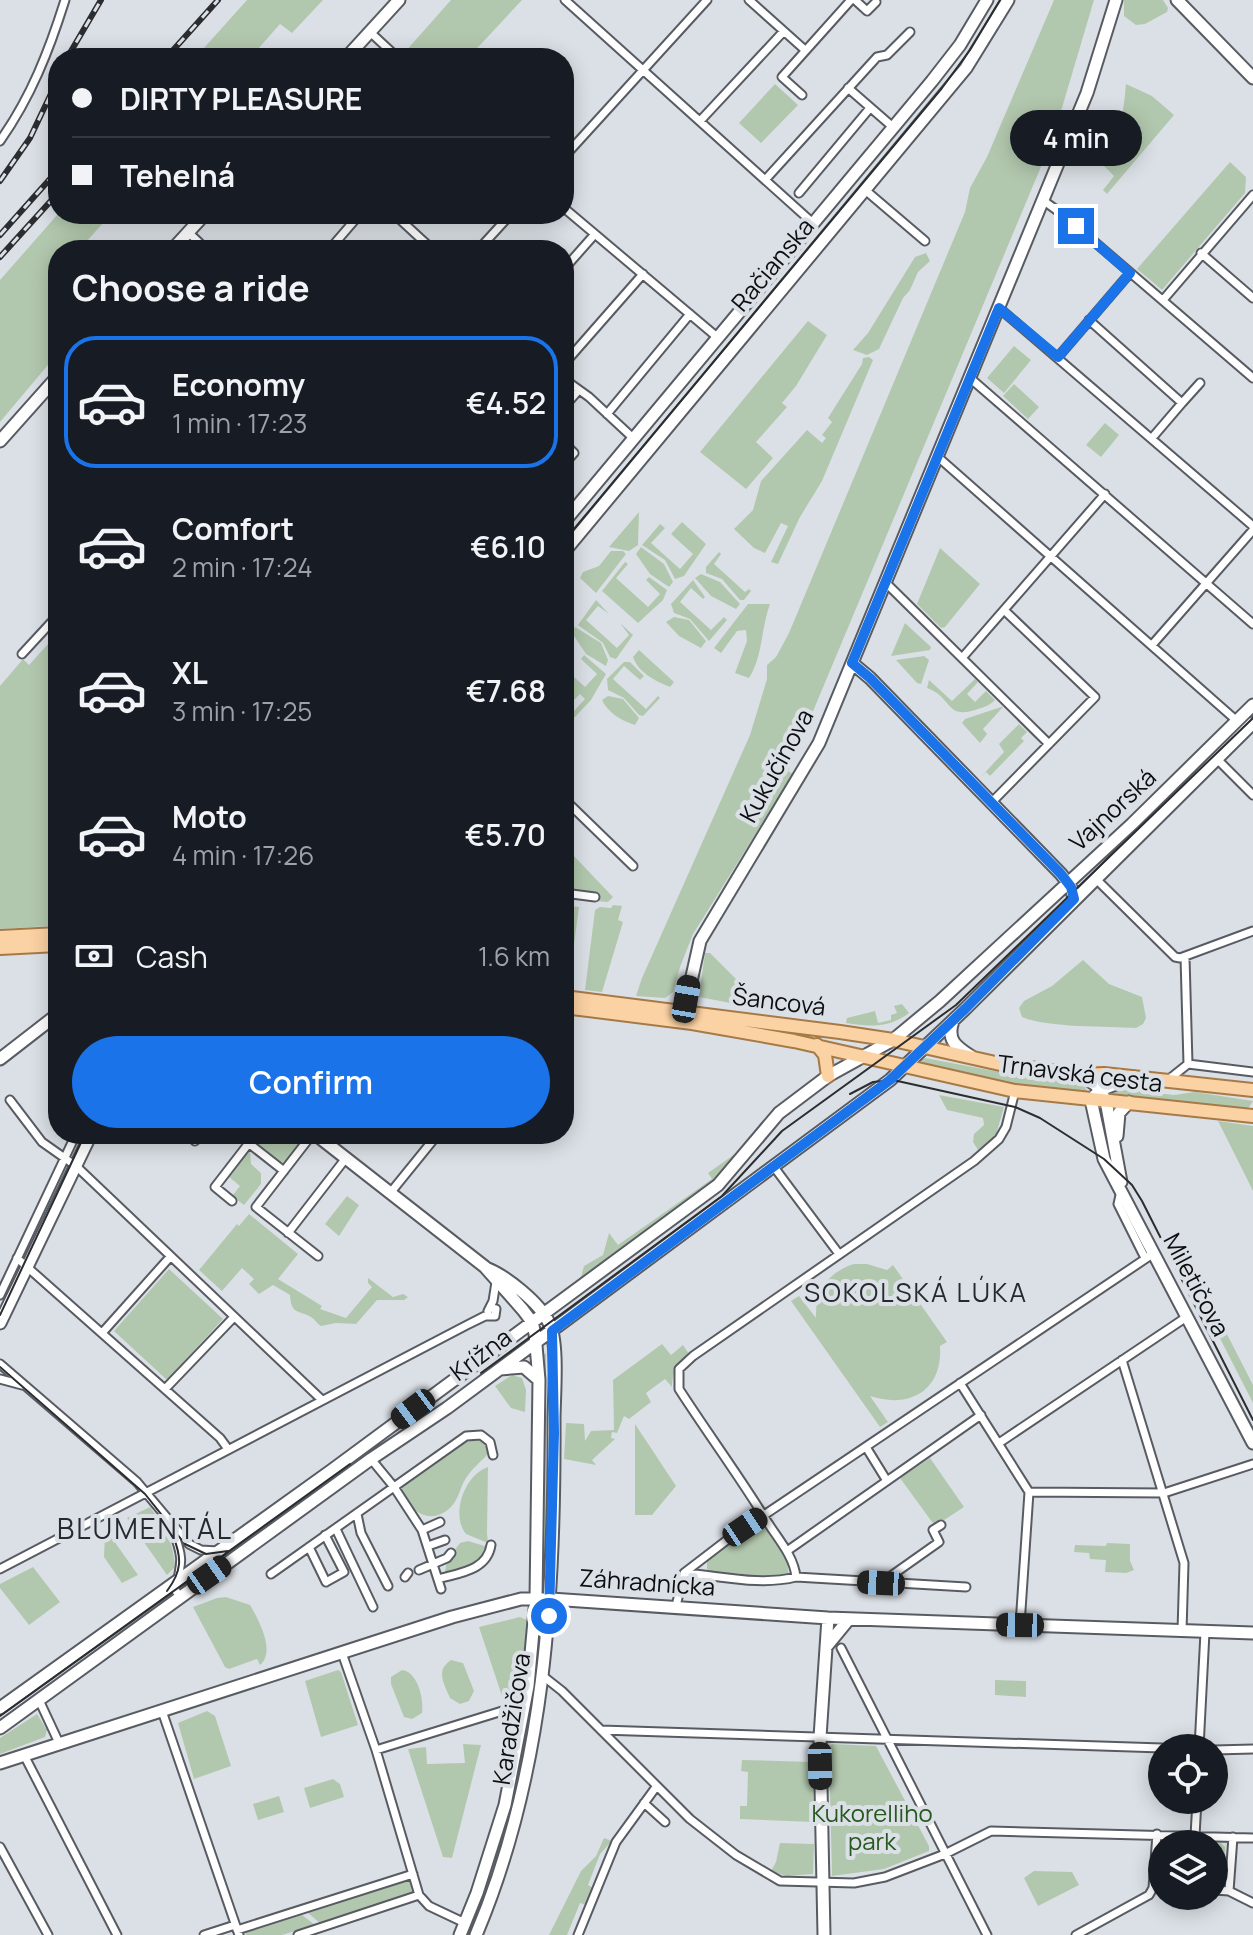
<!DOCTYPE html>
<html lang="en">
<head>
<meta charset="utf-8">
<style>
  body { margin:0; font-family:Manrope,sans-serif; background:#242831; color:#f1f3f6; height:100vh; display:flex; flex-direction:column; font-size:30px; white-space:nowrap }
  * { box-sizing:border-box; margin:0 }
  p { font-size:26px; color:#9ea1a6 }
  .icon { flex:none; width:44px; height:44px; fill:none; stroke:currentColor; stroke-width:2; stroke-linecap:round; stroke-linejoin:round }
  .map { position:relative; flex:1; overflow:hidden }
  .drawer { position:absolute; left:48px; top:240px; width:526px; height:904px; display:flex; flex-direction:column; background:#171b24; border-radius:32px; box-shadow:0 4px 20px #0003 }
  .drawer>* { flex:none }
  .guide { position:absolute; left:48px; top:48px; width:526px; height:176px; border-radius:32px; box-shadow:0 4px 20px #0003; display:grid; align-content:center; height:176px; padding:0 24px; background:#171b24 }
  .fabs { position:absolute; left:1148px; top:1734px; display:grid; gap:16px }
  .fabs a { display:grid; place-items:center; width:80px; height:80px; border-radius:50%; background:#171b24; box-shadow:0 4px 20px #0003; font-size:40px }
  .end { position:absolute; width:36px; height:36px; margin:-18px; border:10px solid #1a73e8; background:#fff; box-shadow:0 0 0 4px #fff }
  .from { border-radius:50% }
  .bubble { position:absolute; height:56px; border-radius:28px; background:#171b24; box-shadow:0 4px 20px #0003; font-size:26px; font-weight:600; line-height:56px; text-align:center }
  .car { position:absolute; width:24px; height:48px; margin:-24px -12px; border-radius:10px; box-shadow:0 0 6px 2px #0007; background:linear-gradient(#222 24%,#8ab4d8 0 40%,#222 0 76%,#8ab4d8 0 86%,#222 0) }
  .guide b { display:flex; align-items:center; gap:28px; height:76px; font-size:30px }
  .guide b+b { border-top:2px solid #363941 }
  .guide i { width:20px; height:20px; background:#f1f3f6 }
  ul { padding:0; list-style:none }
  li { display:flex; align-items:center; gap:24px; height:132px; margin:0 16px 12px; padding:0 8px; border:4px solid transparent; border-radius:32px }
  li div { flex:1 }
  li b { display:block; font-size:30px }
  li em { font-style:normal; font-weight:600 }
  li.current { border-color:#1a73e8 }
  li>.icon { width:72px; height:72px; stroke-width:1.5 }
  h2 { padding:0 24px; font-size:36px; line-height:96px }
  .pay { display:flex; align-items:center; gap:20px; height:88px; padding:0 24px; font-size:30px }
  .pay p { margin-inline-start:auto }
  .primary-button { display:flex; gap:16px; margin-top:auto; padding:16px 24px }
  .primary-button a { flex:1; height:92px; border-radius:48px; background:#1a73e8; color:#fff; font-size:32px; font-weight:600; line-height:92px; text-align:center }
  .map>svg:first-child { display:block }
</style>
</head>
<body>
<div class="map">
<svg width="1253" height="1935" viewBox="0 0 1253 1935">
  <rect width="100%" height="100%" fill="#dbe0e6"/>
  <path fill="#b2c8ae" d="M247,0H323L292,33L280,24L250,58H195Z
    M451,0H522L468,58H410L404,53Z
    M1054,0H1094L1053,138L788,771L793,774L693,934L680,967L673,992L665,998L636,996L642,978L750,735L767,679V665L776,657L789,633L965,212L970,188L987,157Z
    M1124,0H1163L1168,8L1167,12L1145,24L1136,25L1124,16Z
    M775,84L798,105L761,143L739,123Z
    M1126,84L1152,96L1174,115L1107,194L1103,190L1114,176L1096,158C1121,136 1123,116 1126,84Z
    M1230,162L1246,177L1245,193L1162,290L1137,269Z
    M58,214H111L79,250H58V353L0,422V280Z
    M926,253L930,261L918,272L910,290L903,298L879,349L867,355L853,350L868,333L915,257Z
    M808,321L827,335L796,386L782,403L787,407L756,442L773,458L746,489L700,452Z
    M1014,346L1031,360L1004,393L987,378Z
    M869,357L873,360L822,481L800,517L778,564L771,562L788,526L781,523L765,553L754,548L734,529L753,510L761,481L807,430L822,443L826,438L822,435L832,422L828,418L862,364L863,358Z
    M1014,384L1039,407L1028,419L1003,396Z
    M1105,423L1119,435L1101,457L1086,445Z
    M639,512L638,545L629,551L609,547Z
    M682,522L706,544L684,576L675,579L665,560L642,545L660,524L665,528L651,543L680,569L693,554L671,534Z
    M641,547L664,564L673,582L669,587L650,574L636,554Z
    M940,548L980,584L945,627L941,628L917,604Z
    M611,551H623L626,554L596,593L580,578L583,572L599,566Z
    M719,552L721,554L714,564L745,592L749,589L751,591L744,600H740L722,579L706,573V567Z
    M625,562L628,564L616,578L648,607L660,594L646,580L649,577L667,590L663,600L638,623L602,591Z
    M701,574L720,582L740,604L736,609L711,596L695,578Z
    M693,580L705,597L703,599L691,588L680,602L711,630L724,617L727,620L709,641L690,619L674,613L671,604Z
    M596,600L609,614L598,606L586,620L617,648L629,635L620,623L633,635L616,659L610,657L603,643L578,625Z
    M748,604H770C761,628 763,656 749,678L735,673L747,641L746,630L737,631L721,653L714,648Z
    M674,617L689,620L706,641L701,648L679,636L666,622Z
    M905,623L931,647L930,650L891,656Z
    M575,627L601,643L608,660L606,666L586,654L572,633Z
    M58,633V910L52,912L50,926L0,929V686L23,659L29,665Z
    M639,650L674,682L670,687C655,681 638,672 633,657Z
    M584,655L606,674L591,700L573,719V712L585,699L580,694L572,702L564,693V668L585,687L597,674L581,659Z
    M924,656L929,660L921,684L917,683L896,660Z
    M624,662H630L644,676L640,680L624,666L613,679L646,709L658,696L660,698L643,716L639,715L624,698L608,690L607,679Z
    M975,679L978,682L967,694L975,702L986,691L995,700C990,705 985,707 978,709C945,721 953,697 927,688L929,680L952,701Z
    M608,696L623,699L639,718L635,725C622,721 608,713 602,700Z
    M1001,707H1003L983,729L987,734L980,743L962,723L965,719Z
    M1019,724L1027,732L1021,738L1024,741L990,776L986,772L980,778L1004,752L999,744Z
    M572,854L613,897L608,902L596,901V896L564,889V855L567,858Z
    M564,905L579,907L568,988L564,987Z
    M613,905L622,906L618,920L623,922L602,992L585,990L595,910L600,907L611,908Z
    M705,953H710L749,992L746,1006L699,997Z
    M1083,960L1109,984L1142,997L1146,1018L1143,1024L1136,1028C1107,1026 1048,1028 1022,1017L1019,1008L1024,1001L1052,986Z
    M902,1004L909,1013C889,1028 870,1027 846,1023L847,1018L875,1011L878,1023L891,1020V1015L897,1013L894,1006Z
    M925,1058L1020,1076L1083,1084L1089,1094L1016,1084L922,1064L921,1060Z
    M1121,1089L1174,1095L1195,1092L1253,1101L1247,1110L1112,1094Z
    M939,1095L1004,1107L995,1138L978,1150L973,1142L974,1134L984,1125L983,1118L947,1110Z
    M1218,1121L1253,1126V1191Z
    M247,1134H294L303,1141L288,1160L281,1163L245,1136Z
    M742,1149L719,1173L715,1181L581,1277L584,1266L603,1255L609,1233L618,1245L712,1179L708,1173Z
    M250,1151L251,1164L261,1173V1184L244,1205L232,1196L240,1186L229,1177L238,1166L236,1164Z
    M347,1196L359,1205L339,1236L325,1224Z
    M249,1214L298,1254L278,1279L322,1306L320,1309L346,1318L372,1287L368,1283V1278L393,1297L403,1294L408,1297L404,1300H377L356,1324L336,1323L321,1326C317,1324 315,1319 311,1317C299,1310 291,1315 290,1295L273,1285L259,1294L249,1284L254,1279L242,1268L222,1291L199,1270L237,1224L239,1226Z
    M854,1264H867L887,1270L893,1265L947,1342L940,1346C943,1391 909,1409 870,1396L888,1422L880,1427L791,1301L799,1296L816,1318C815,1291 828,1272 854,1264Z
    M169,1269L223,1319L167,1380L114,1331Z
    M1209,1299L1253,1385V1403L1202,1303Z
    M662,1344L671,1355L683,1345L689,1354C676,1364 673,1371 672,1387L665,1379L646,1393L651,1402L629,1419L624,1416L617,1433L612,1432L611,1438L615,1439L592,1460L596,1465L564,1459L566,1423L584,1424L585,1441L591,1431L614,1430L613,1380Z
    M546,1353V1574H543L542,1356Z
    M512,1375L522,1378L526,1390L525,1412L511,1408L495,1386Z
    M635,1424L676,1486L652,1515H635Z
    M472,1438L479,1439L487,1446V1455C480,1462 471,1470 466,1478C460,1487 459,1499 451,1507C429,1528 407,1510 401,1485Z
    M930,1458L964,1507L935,1526L900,1478Z
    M488,1467L487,1533L488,1543L466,1534C450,1515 465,1474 488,1467Z
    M150,1507C164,1525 174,1544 175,1567L167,1575L127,1518Z
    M759,1524C773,1534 791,1558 788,1577L711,1572L707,1569V1560Z
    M107,1531L138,1575L122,1583L104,1557L105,1533Z
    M468,1541L488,1547V1553L478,1563L449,1574L445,1572L447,1560L460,1543Z
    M1107,1543L1130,1544V1561L1134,1570L1126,1573L1105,1572L1106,1560L1090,1559L1089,1553L1074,1552L1075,1545L1106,1546Z
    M33,1567L60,1602L29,1625L0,1588V1584Z
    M226,1597L250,1605C259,1620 276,1652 260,1665L257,1659L229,1669L225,1667L193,1607L217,1598Z
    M520,1617L529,1621L520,1697L504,1702L479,1627Z
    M451,1660L463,1663L474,1691L469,1701L460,1704L450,1698C444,1683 435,1671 451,1660Z
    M338,1670L341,1672L358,1725L321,1737L305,1681Z
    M402,1670C418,1672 424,1699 422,1713L412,1719L404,1717L391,1684V1677Z
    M995,1680L1026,1681V1697L995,1695Z
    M207,1711L215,1716L231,1766L194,1779L178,1723Z
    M37,1714L47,1730L45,1737L0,1754V1738Z
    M526,1729L530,1730C515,1800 497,1868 470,1935H466L506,1820Z
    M463,1744L481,1745L452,1858L443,1857L408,1749L426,1747L427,1764L465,1763Z
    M832,1744L876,1746L929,1846V1851L884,1869L832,1876L829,1747Z
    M742,1760L813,1762L814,1822L740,1819V1806H747L748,1772L741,1771Z
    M333,1779L340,1784L344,1797L310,1808L304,1788Z
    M279,1796L284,1812L258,1820L253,1804Z
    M604,1838L612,1841L600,1854L588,1885L593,1888L586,1905L580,1903L567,1935H549L581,1871L596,1856Z
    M1169,1841L1221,1843L1225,1847L1223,1880L1214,1882V1844H1164Z
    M780,1843L814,1844L813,1874L786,1876L771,1871L776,1862Z
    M1034,1871L1072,1872L1079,1885L1038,1906L1024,1878Z
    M408,1880L411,1881L412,1893L320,1923L308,1913Z
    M302,1915L315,1925L282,1935H245L247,1932Z"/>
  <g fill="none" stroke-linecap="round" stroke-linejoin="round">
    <g stroke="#585c62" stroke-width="11">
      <path id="street" d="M565,0L814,224
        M749,0L805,50
        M855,0L867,11L876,2
        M370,32L398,58
        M848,88L894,128
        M802,95L782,77L851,0
        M700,121L783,32
        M0,141C31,97 49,51 65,0
        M564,157L707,0
        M765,180L877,57L887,55L910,32
        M864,189L925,241
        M799,193L870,108
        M1044,201L1062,214L1253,378
        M564,208L717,337
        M394,214L433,250
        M188,232L207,250
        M329,250L360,214
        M478,250L511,214
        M1201,253L1253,298
        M564,269L595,234
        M1163,300L1253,195
        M999,308L1253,526
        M1089,320L1182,403L1152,438
        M1058,357L1130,273
        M564,364L643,274
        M970,378L1253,624
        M564,379L589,397L632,437
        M1182,403L1200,383
        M564,407L578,391
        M607,414L690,314
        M564,443L574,453L564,464
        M938,457L1237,721
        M885,582L1049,744
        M1152,645L1253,530
        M22,654L58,615
        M962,658L1105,494
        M1217,759L1253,795
        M564,799L633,866
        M991,803L1095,697L1004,610
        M1096,879L1175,957L1180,958L1253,931
        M564,893L595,897
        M1185,957L1188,1064
        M1188,1064L1253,1072
        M1168,1080L1188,1064
        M10,1100L42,1142L76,1166L322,1400
        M237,1134L284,1171
        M309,1134L307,1141L256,1207L318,1256
        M195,1141L201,1134
        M774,1167L839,1254
        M1121,1191L1118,1204L1145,1258
        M391,1192L438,1134
        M232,1201L215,1187L249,1143
        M288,1233L346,1158
        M17,1258L220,1438L228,1449
        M0,1295L76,1134
        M488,1311L493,1301L496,1282
        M102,1333L170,1257
        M1122,1360L1184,1563L1182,1631
        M0,1364L137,1482L189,1544L201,1550L218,1551
        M0,1379L22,1385
        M960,1383L1029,1492L1020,1625
        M165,1389L234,1317
        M999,1443L1188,1316
        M866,1447L887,1481
        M371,1459L394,1487L422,1530L441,1589
        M1029,1492L1164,1493L1253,1464
        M357,1514L361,1533L388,1586
        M172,1528C183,1556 183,1561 175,1590L180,1596
        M336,1529L373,1607
        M422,1530L440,1522
        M428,1546L445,1540
        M309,1547L326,1582L344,1572L325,1535
        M787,1551L981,1415
        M0,1569L467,1325L485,1316H495L496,1309L491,1308
        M419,1570L447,1558L451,1553
        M685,1573C722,1576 760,1586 796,1577L966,1587
        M271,1574L466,1436L481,1435L490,1442L493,1455
        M405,1577L408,1573
        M796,1577C794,1557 779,1540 768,1523C740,1477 708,1434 679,1389V1369L693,1356L974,1161L999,1139L1006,1127L1015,1091
        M438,1579C458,1573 487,1571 491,1545
        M881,1583L939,1542L933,1530L941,1525
        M676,1606L684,1573L727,1540L1154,1253
        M841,1648L987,1935
        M342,1653L376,1750L419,1895L429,1906L465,1923
        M543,1676L562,1691L690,1819L736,1855L780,1881L854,1883L885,1877L945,1854L991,1831L1253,1838
        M39,1700L60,1745
        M162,1711L239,1935
        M601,1730L1162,1748
        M1199,1748L1205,1632
        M376,1750L525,1704
        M1214,1750L1253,1749
        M24,1755L117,1935
        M644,1803L665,1822
        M1195,1836L1197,1800
        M0,1847L48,1935
        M1153,1888L1157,1834
        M1214,1890L1229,1891L1253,1903
        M1229,1891L1233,1837
        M237,1930L413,1874
        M204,1935L235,1925
        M298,1935L419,1895
        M578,1935L616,1842L656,1787
        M1076,1935L1149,1895L1153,1888"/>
    </g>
    <g stroke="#585c62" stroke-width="15">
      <path id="secondary" d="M1177,0L1253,78
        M346,58L399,0
        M172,250L205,214
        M0,441L58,376
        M564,522L932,81L960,45L987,0
        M564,552L966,68L1008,0
        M852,663L870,678L1061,874L1071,887L1074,899
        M684,1012L700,941L819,743L1087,93L1116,0
        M953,1021C946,1041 957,1047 972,1057
        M0,1059L58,1014
        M1080,1075L1096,1085L1106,1101L1121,1182
        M1134,1077L1100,1090L1091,1100L1104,1159L1253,1443
        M315,1134L485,1267L523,1310L532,1322L535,1334L539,1380L536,1599L528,1686L505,1805L477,1893L460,1935
        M1117,1136L1119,1113L1129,1102
        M0,1323L91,1134
        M500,1369L524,1367L539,1380
        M826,1647L849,1619
        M0,1708L332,1470L718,1185L779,1113L828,1076L893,1040L940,1001L1132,824L1253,705
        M0,1728L371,1459L447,1408L890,1080L965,1009L1253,723
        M0,1763L452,1617L521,1599H551L828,1618L1253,1633
        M476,1935C545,1772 555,1595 554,1420C554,1398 559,1342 549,1323C540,1303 506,1276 486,1268
        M824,1935L820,1737L828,1618"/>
    </g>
    <g stroke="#a67a47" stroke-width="16">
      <path id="primary" d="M0,937L58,934
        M0,948L58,945
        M564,997L840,1032L893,1040L1000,1064L1080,1075L1104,1074L1253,1090
        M564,1007L692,1023L794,1041L1015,1091L1253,1116
        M817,1045L825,1055L828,1076"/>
    </g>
    <use href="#street" stroke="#fff" stroke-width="7"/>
    <use href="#secondary" stroke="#fff" stroke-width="11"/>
    <use href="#primary" stroke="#fbd2a3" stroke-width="12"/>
    <path stroke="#2b2d30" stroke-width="2" d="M564,541L942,88L970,50L1000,0
      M850,1094L873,1082L893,1080L1015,1107L1040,1118L1104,1159L1132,1185L1142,1201L1253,1420
      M0,1315L85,1134
      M0,1367L145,1494L185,1544L206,1554L228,1551
      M481,1373L722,1196L782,1131L956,1005L1253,718
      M167,1591C182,1571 182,1558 173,1536
      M0,1716L350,1464"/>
    <g stroke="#2b2d30" stroke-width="6">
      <path id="rail" d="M67,58L101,0
        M166,58L218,0
        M0,181L30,138L58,79
        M0,235L58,170
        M0,257L58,193"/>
    </g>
    <use href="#rail" stroke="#dbe0e6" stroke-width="3" stroke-dasharray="9" stroke-linecap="butt"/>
  </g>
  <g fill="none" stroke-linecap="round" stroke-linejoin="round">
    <path stroke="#1a73e8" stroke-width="10" d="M549,1616L554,1433L552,1331L890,1080L965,1009L1074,899L1071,887L1061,874L870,678L852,663L999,308L1058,357L1130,273L1076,226"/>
  </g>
  <g text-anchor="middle" stroke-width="8" stroke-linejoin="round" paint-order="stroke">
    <g font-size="24" fill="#0c0e10" stroke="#dbe0e6">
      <text transform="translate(773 265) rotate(-50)" y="8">Račianska</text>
      <text transform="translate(777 766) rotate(-61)" y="8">Kukučínova</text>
      <text transform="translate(1113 810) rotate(-43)" y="8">Vajnorská</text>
      <text transform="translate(779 1002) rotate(7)" y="8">Šancová</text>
      <text transform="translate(1080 1074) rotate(7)" y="8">Trnavská cesta</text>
      <text transform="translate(1196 1285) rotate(62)" y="8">Miletičova</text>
      <text transform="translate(481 1355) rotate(-37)" y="8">Krížna</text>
      <text transform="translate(647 1583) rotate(4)" y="8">Záhradnícka</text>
      <text transform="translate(512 1719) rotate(-81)" y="8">Karadžičova</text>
    </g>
    <g font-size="24" fill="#27581e" stroke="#dbe0e6">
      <text x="872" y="1822">Kukorelliho<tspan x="872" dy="28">park</tspan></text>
    </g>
    <g font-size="26" letter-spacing="2" fill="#262a2f" stroke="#dbe0e6">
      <text x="916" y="1302">SOKOLSKÁ LÚKA</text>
    </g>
    <g font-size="28" letter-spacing="2" fill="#262a2f" stroke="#dbe0e6">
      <text x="145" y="1539">BLUMENTÁL</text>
    </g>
  </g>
</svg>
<div class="fabs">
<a><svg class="icon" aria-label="locate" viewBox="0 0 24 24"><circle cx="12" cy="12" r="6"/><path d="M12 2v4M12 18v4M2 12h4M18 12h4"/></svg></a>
<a><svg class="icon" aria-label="layers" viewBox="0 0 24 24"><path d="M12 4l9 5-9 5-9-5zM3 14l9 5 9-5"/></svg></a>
</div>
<i class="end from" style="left:549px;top:1616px"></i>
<i class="end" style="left:1076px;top:226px"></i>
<div class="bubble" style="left:1010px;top:110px;width:132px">4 min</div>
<i class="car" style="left:686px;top:999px;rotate:10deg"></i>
<i class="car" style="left:413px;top:1409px;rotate:233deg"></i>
<i class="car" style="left:745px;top:1527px;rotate:56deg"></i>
<i class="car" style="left:209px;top:1575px;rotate:55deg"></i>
<i class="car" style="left:881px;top:1583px;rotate:273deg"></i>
<i class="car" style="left:1020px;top:1625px;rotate:271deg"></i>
<i class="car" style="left:820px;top:1766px;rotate:179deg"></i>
<div class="guide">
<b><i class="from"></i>DIRTY PLEASURE</b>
<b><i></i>Tehelná</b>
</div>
<section class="drawer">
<h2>Choose a ride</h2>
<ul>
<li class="current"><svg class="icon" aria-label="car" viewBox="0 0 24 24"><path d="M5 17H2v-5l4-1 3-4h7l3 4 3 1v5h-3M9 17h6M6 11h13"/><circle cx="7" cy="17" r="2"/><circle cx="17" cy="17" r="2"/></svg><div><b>Economy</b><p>1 min · 17:23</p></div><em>€4.52</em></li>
<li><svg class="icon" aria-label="car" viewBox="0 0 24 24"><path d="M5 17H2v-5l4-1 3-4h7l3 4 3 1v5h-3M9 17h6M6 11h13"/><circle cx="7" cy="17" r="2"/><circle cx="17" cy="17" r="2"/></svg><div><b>Comfort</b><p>2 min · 17:24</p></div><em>€6.10</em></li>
<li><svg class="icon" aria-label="car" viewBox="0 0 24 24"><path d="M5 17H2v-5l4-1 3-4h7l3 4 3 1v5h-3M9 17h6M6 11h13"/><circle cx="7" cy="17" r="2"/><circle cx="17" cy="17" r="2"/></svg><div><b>XL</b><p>3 min · 17:25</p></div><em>€7.68</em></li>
<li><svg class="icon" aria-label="car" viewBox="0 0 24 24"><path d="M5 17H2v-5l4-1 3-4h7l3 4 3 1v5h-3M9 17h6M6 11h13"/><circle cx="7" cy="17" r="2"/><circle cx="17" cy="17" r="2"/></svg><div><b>Moto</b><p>4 min · 17:26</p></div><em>€5.70</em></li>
</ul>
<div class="pay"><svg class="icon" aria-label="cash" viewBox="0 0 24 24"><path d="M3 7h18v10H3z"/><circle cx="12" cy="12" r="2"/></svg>Cash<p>1.6 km</p></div>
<div class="primary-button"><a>Confirm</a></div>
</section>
</div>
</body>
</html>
